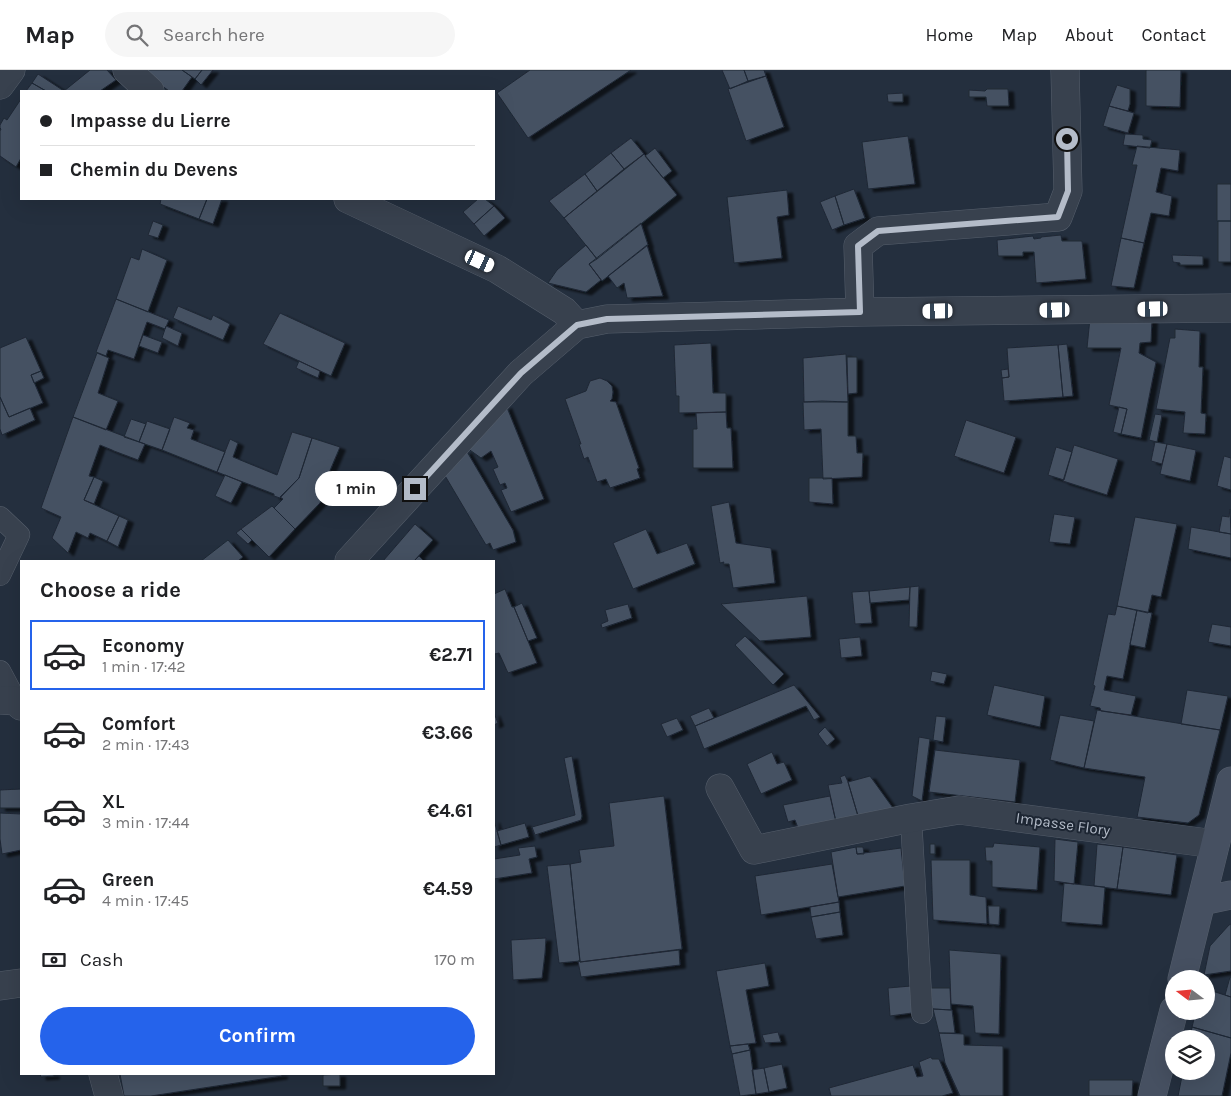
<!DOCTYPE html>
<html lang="en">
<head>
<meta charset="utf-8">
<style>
  body { margin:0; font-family:Karla,sans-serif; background:#f6f6f6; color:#202124; height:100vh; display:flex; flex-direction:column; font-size:19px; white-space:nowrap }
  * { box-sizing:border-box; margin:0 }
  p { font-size:16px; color:#757577 }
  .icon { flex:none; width:28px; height:28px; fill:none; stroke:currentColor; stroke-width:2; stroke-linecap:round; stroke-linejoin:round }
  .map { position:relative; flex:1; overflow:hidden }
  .side { position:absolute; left:20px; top:490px; width:475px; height:515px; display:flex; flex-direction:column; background:#fff; border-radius:0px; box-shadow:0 5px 20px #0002 }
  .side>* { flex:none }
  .guide { position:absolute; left:20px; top:20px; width:475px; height:110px; border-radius:0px; box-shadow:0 5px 20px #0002; display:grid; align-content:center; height:110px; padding:0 20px; background:#fff }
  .needle { width:32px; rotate:286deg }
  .controls { position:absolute; left:1165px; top:900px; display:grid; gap:10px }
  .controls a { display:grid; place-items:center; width:50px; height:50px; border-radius:50%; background:#fff; box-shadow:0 5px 20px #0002; font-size:25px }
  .end { position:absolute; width:22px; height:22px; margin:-11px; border:6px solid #b4bcc9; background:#111; box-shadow:0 0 0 2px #111 }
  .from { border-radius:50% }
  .bubble { position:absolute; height:35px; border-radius:18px; background:#fff; box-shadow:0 5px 20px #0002; font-size:16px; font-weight:700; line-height:35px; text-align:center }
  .car { position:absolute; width:15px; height:30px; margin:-15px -8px; border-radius:6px; box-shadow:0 0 4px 1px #0007; background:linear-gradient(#fff 24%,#345 0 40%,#fff 0 76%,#345 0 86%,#fff 0) }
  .guide b { display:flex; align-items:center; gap:18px; height:48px; font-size:19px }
  .guide b+b { border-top:1px solid #e0e0e0 }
  .guide i { width:12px; height:12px; background:#202124 }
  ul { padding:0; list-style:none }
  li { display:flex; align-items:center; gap:15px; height:70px; margin:0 10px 8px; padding:0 10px; border:2px solid transparent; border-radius:0px }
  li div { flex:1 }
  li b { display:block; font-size:19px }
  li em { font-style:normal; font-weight:700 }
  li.active { border-color:#2563eb }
  li>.icon { width:45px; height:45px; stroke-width:1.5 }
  h2 { padding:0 20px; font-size:22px; line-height:60px }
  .pay { display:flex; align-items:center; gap:12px; height:55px; padding:0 20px; font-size:19px }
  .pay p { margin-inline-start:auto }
  .cta { display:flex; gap:10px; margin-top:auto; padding:10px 20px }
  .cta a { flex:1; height:58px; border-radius:30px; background:#2563eb; color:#fff; font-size:20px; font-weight:700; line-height:58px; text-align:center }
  header { display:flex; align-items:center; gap:30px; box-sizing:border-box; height:70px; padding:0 25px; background:#fff; border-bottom:1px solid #e0e0e0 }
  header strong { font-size:24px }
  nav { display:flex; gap:28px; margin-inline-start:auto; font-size:18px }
  .search { width:350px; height:45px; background:#f6f6f6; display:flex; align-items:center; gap:12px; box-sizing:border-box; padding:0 18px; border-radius:28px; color:#757577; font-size:19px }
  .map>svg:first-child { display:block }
</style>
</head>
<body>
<header>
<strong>Map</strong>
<div class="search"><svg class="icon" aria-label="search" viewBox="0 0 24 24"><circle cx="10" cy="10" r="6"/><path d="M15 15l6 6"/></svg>Search here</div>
<nav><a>Home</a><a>Map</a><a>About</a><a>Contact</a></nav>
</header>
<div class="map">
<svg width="1231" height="1026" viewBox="0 0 1231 1026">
  <defs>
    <filter id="shadow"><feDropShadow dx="5.5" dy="3" stdDeviation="1" flood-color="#0009"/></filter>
  </defs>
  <rect width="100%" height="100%" fill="#242f3e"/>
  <path fill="#455162" stroke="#1f2835" filter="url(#shadow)" d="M90,0H107L116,10L100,21H64Z
    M141,0H182L192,7L182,21H169Z
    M182,0H202L195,9Z
    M202,0H213L201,15L195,9Z
    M530,0H631L528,68L497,23Z
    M722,0H744L748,11L730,19Z
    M744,0H764L766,6L748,11Z
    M1146,0H1181L1180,37L1146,36Z
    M38,4L64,21H46L32,13Z
    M766,6L784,57L746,71L728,19Z
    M32,13L46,21H26Z
    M1117,15L1130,19V34L1128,41L1109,36Z
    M987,19H1008L1009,36H987L986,27H969V20L985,21Z
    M903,23V32H888L887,24Z
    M21,29V88L16,97L0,86V61L1,59L0,58V55L4,48L7,50Z
    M1109,36L1134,43L1128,63L1103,56Z
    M1125,64L1143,65V69L1152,70L1150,78L1123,75Z
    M908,66L915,114L868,119L862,72Z
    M631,68L644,84L624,99L611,83Z
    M1137,76L1180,80L1178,101L1161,98L1156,122L1172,126L1169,146L1151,143L1144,173L1121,168L1137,95H1132Z
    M655,78L672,101L663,108L645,86Z
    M611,83L624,99L597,121L585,104Z
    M644,84L677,125L597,189L564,148Z
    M585,104L597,121L564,148L549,131Z
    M1217,114H1231V151H1217Z
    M854,119L865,148L844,155L835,126Z
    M787,120L789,145L777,147L782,188L734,193L727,127Z
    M835,126L844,155L832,160L820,132Z
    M161,129H207L199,149L160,134Z
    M207,129H222L213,154L199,149Z
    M478,129H485L494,136L474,154L463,142Z
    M494,136L505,148L484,166L474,154Z
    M153,151L163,155L158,168L148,165Z
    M1218,151H1231V192H1218Z
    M641,153L648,175L602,211L589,194Z
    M1061,165L1062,171H1082L1086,209L1036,213L1034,182H1023V186H998L997,170L1033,166L1034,169L1041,168V167Z
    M1121,168L1144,173L1134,218L1111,216Z
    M586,175L597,189L589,194L601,210L586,222L548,213L557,200Z
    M647,175L663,226L627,228L624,213L617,218L608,206Z
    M142,179L167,190L148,242L116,229L131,187L139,190Z
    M1172,185L1203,186V195H1180V193L1173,192Z
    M116,229L169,250L165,259L147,252L134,289L108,280L106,286L96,282Z
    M178,236L211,250L213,245L230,254L223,270L173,248Z
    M280,243L345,273L331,306L263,274Z
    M1090,248L1152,249L1151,272L1140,273L1139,283L1156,292L1141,368L1121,364L1127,339L1109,335L1121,278H1087Z
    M166,256L182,263L178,276L162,268Z
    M1175,259L1200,261L1199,297H1203L1201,343L1206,344L1205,364L1183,363L1185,342L1156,339L1170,268H1175Z
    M143,265L162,272L158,283L139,276Z
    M26,267L41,301L31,305L43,333L9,347L0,327V278Z
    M711,273L713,323H726V342L679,343V326H676L674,275Z
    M1067,274L1073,326L1063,327L1058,275Z
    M1058,275L1063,327L1004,331L1002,308L1009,307L1007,278Z
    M97,283L109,288L98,323L118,331L106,360L73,347Z
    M846,284L848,332H804L803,288Z
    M847,287H857V323L848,324Z
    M299,291L320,301L318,308L296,298Z
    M1008,299L1009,307L1002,308L1001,300Z
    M41,301L44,308L34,313L31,305Z
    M600,308L607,311L612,316L613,322L612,329L610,331L616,332L639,398L637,399L640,408L610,418L606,409L597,412L588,387L584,389L579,374H581L565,329L586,321L590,311Z
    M0,327L9,347L30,338L35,350L2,365L0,359Z
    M822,331L848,332V366H856L857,383H863L862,407L823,409L821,359L804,360L803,332Z
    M506,335L544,429L511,442L501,420L507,418L505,413L500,415L493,399L498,397L491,381L481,388L467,378Z
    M1119,337L1127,339L1121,364L1113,362Z
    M726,342L727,358H731L733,398H693V359H697L696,343Z
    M1155,344L1162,345L1157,372L1149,370Z
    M73,347L145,374L138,390L114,381L112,380L100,375L89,406L94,407L84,430L119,446L107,471L90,463L88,468L76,462L68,483L52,468L61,447L41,438Z
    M174,347L190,353L187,358L194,360L191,369L225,382L217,402L162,380Z
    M131,349L146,354L139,372L124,367Z
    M966,350L1016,367L1004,403L954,386Z
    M147,351L170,359L162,380L139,372Z
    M292,362L312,368L299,408L280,428L274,426V424L217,402L230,369L238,373L233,387L277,405Z
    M312,368L340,377L323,417L321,419L325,421L320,433L295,459L274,438L283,429L280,427L299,408Z
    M1155,372L1167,374L1162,394L1151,391Z
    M1167,374L1196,380L1190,411L1160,404Z
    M1074,375L1118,389L1107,425L1063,411Z
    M1056,377L1072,382L1064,410L1048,405Z
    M466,380L513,460L516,472L493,480L490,473L486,475L444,404Z
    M1224,386L1231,388V420L1217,416Z
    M225,405L242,412L231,433L215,426Z
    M94,407L103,411L94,434L84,430Z
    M809,408H832L833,434L809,432Z
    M729,432L736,473L771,478L775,513L733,518L729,494H723L724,492L720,493L711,436Z
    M272,436L295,459L269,487L241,459Z
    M1230,439L1231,464L1219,462L1222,446L1229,447Z
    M1054,444L1075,447L1070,474L1049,472Z
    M119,446L128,450L118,477L107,471Z
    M1135,447L1177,454L1161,527L1152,525L1148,543L1117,536Z
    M415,454L433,470L414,491H383Z
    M1191,457L1231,464V488L1188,479Z
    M241,459L252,470L248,474L236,463Z
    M646,459L657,484L687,473L695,494L633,519L613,473Z
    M228,470L243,487L238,491H201Z
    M419,486L424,491H414Z
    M919,516L917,557H909L910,517Z
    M910,517L909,530L870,533L869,521Z
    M505,519L512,537H514L537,593L508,603L499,583L495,584L494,581V524Z
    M869,521L872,553L855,554L852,522Z
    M807,526L811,567L760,571L721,534Z
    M522,533L537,568L528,571L514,537Z
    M628,534L632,548L602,558L601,554L608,551L605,540Z
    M1117,536L1137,540L1123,609L1107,606L1104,620L1136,626L1131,645L1101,641L1100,638L1090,636L1095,616L1093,615L1108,544L1115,545Z
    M1137,540L1152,543L1145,578L1131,575L1130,574Z
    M1212,554L1231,557V576L1208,572Z
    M745,566L784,604L773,615L735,575Z
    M860,567L862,586L841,588L839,569Z
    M932,601L947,604L944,614L930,611Z
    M794,615L820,647L814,650L806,636L704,679L695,656Z
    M994,615L1045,626L1040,657L987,645Z
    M1187,620L1228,626L1220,660L1181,654Z
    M709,638L714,648L695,656L690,646Z
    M1097,640L1220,660L1199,745L1188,753L1137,747L1145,707L1084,698Z
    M494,643L498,653L494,655Z
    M1060,645L1094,651L1084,698L1050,690Z
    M936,646L946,647L943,672L933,670Z
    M677,648L683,660L667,667L661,654Z
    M825,657L835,669L827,676L818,664Z
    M919,667L930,669L922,731L912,726Z
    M935,680L1020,690L1015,732L929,722Z
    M772,682L777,694L784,692L792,710L761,724L747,694Z
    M572,686L582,746L581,750L535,765L532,757L575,745L564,688Z
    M845,705L848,712L858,746L836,752L828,715L842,713L840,707Z
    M870,706L893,738L858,746L848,712Z
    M21,719V738H0V720Z
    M664,726L682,879L580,892L570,794L581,792L579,780L614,776L609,733Z
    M830,726L836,752L798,758L795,750L788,752L783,735Z
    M0,743L21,744V780L2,784L0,769Z
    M494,750L501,775L494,777Z
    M525,753L529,767L501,775L497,761Z
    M1055,769L1078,772L1074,814L1054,811Z
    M994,773L1040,777L1037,820L992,817V791H986L985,777H993Z
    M930,774H935V784H930Z
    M1097,774L1123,777L1117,819L1094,816Z
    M535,776L537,787L529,789L532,803L494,809V789L520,785L518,778Z
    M856,777L857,784L901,778L905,816L838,827L831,782Z
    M856,777H863L864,784H857Z
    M1123,777L1177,785L1171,825L1117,819Z
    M931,790H970V825L986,827L987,854L933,850Z
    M570,794L580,891L559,893L547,796Z
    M832,794L839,832L761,845L755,806Z
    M1064,813L1105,817L1102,855L1061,852Z
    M839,832L840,842L811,847L810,837Z
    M988,836H1000L999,855L989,854Z
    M840,842L843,865L816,869L811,847Z
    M1231,854V901L1204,905L1210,876L1229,855Z
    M546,868L545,883L542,908L513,910L511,870Z
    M679,880L680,895L581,907L578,891H580V892Z
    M949,880L1001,884L999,964L975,963L973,936L951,934Z
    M765,893L769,916L746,920L756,973L730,976L716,901Z
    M1230,907H1231V927L1225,925Z
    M911,916L912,943L890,946L888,918Z
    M930,918H950L951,940L933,939L930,931Z
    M1206,919L1231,927V968L1192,957L1196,941H1206Z
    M933,939L952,940L955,963H939Z
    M1192,957L1231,968V983L1222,1026H1178L1183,1001H1206V969H1190Z
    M778,962L781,972L765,973L762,965Z
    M939,963L964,964V975L1003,976V1026H960L945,993Z
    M748,974L750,980L732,984L730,976Z
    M750,980L756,1024L740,1026L732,984Z
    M931,987L932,989H939L953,1023L942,1026H831L829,1018L913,995L917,1007L923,1006L919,992Z
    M782,994L787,1018L769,1022L764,998Z
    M764,998L769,1022L756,1024L752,1000Z
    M40,1004H54V1006L41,1007Z
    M120,1004H282V1006L151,1026H124Z
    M340,1004V1016H323V1005Z
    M1089,1010H1133L1132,1026H1089Z"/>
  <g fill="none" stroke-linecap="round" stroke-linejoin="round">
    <g stroke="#565f6c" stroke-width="22">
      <path id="lane" d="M0,447L19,465L0,505
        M0,601L16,631
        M911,748L922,943"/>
    </g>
    <g stroke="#565f6c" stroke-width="29">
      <path id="street" d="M127,0L150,21
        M0,15L11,0
        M348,129L497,199L564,241L577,255
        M860,242L858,176L878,161L1058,147L1068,121L1065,0
        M349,491L521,303L577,255L607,249L860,242L1231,238
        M0,630L16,631L21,636
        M720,718L754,780L911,748L959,740L1215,774
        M0,916L21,913
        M103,1004L109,1026"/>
    </g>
    <g stroke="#565f6c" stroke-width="29">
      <path id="secondary" d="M1202,831L1231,825
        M1182,909L1231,711
        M1152,1026L1174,940"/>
    </g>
    <use href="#lane" stroke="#38414e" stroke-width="21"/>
    <use href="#street" stroke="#38414e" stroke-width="28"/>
    <use href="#secondary" stroke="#465061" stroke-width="28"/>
  </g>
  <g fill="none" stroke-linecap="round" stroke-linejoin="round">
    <path stroke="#b4bcc9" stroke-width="6" d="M415,419L521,303L577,255L607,249L860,242L858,176L878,161L1058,147L1068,121L1067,69"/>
  </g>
  <g text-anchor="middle" stroke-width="4" stroke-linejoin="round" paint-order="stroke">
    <g font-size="15" fill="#b4bcc9" stroke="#1d2633">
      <text transform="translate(1063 754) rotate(8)" y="5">Impasse Flory</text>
    </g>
  </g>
</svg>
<div class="controls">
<a><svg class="needle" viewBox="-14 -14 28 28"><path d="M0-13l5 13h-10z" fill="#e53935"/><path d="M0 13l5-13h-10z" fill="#757577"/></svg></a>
<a><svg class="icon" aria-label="layers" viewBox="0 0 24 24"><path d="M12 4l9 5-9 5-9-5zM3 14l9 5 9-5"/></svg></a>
</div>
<i class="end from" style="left:1067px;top:69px"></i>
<i class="end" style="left:415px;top:419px"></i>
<div class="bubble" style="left:315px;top:401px;width:82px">1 min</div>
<i class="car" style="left:480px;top:191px;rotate:115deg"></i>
<i class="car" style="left:1153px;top:239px;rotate:269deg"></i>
<i class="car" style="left:1055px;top:240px;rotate:269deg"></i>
<i class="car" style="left:938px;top:241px;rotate:269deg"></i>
<div class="guide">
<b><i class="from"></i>Impasse du Lierre</b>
<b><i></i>Chemin du Devens</b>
</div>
<section class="side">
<h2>Choose a ride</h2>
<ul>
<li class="active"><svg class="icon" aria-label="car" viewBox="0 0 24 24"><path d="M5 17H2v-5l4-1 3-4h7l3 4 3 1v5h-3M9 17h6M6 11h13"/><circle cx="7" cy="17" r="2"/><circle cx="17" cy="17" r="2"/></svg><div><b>Economy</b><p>1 min · 17:42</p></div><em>€2.71</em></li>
<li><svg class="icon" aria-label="car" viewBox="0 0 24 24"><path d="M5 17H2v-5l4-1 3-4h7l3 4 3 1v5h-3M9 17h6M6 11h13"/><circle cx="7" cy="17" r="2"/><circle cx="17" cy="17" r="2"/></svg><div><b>Comfort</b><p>2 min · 17:43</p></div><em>€3.66</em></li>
<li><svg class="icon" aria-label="car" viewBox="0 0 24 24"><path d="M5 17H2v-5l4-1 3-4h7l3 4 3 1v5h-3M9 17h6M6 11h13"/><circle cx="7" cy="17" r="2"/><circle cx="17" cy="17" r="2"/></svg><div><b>XL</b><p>3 min · 17:44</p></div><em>€4.61</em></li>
<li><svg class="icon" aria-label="car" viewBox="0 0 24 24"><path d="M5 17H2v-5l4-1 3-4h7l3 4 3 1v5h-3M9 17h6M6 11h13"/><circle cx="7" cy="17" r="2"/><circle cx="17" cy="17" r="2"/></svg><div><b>Green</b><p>4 min · 17:45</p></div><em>€4.59</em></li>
</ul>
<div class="pay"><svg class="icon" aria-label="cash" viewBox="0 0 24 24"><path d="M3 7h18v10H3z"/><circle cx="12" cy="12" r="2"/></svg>Cash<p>170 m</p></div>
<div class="cta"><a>Confirm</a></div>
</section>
</div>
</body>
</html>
